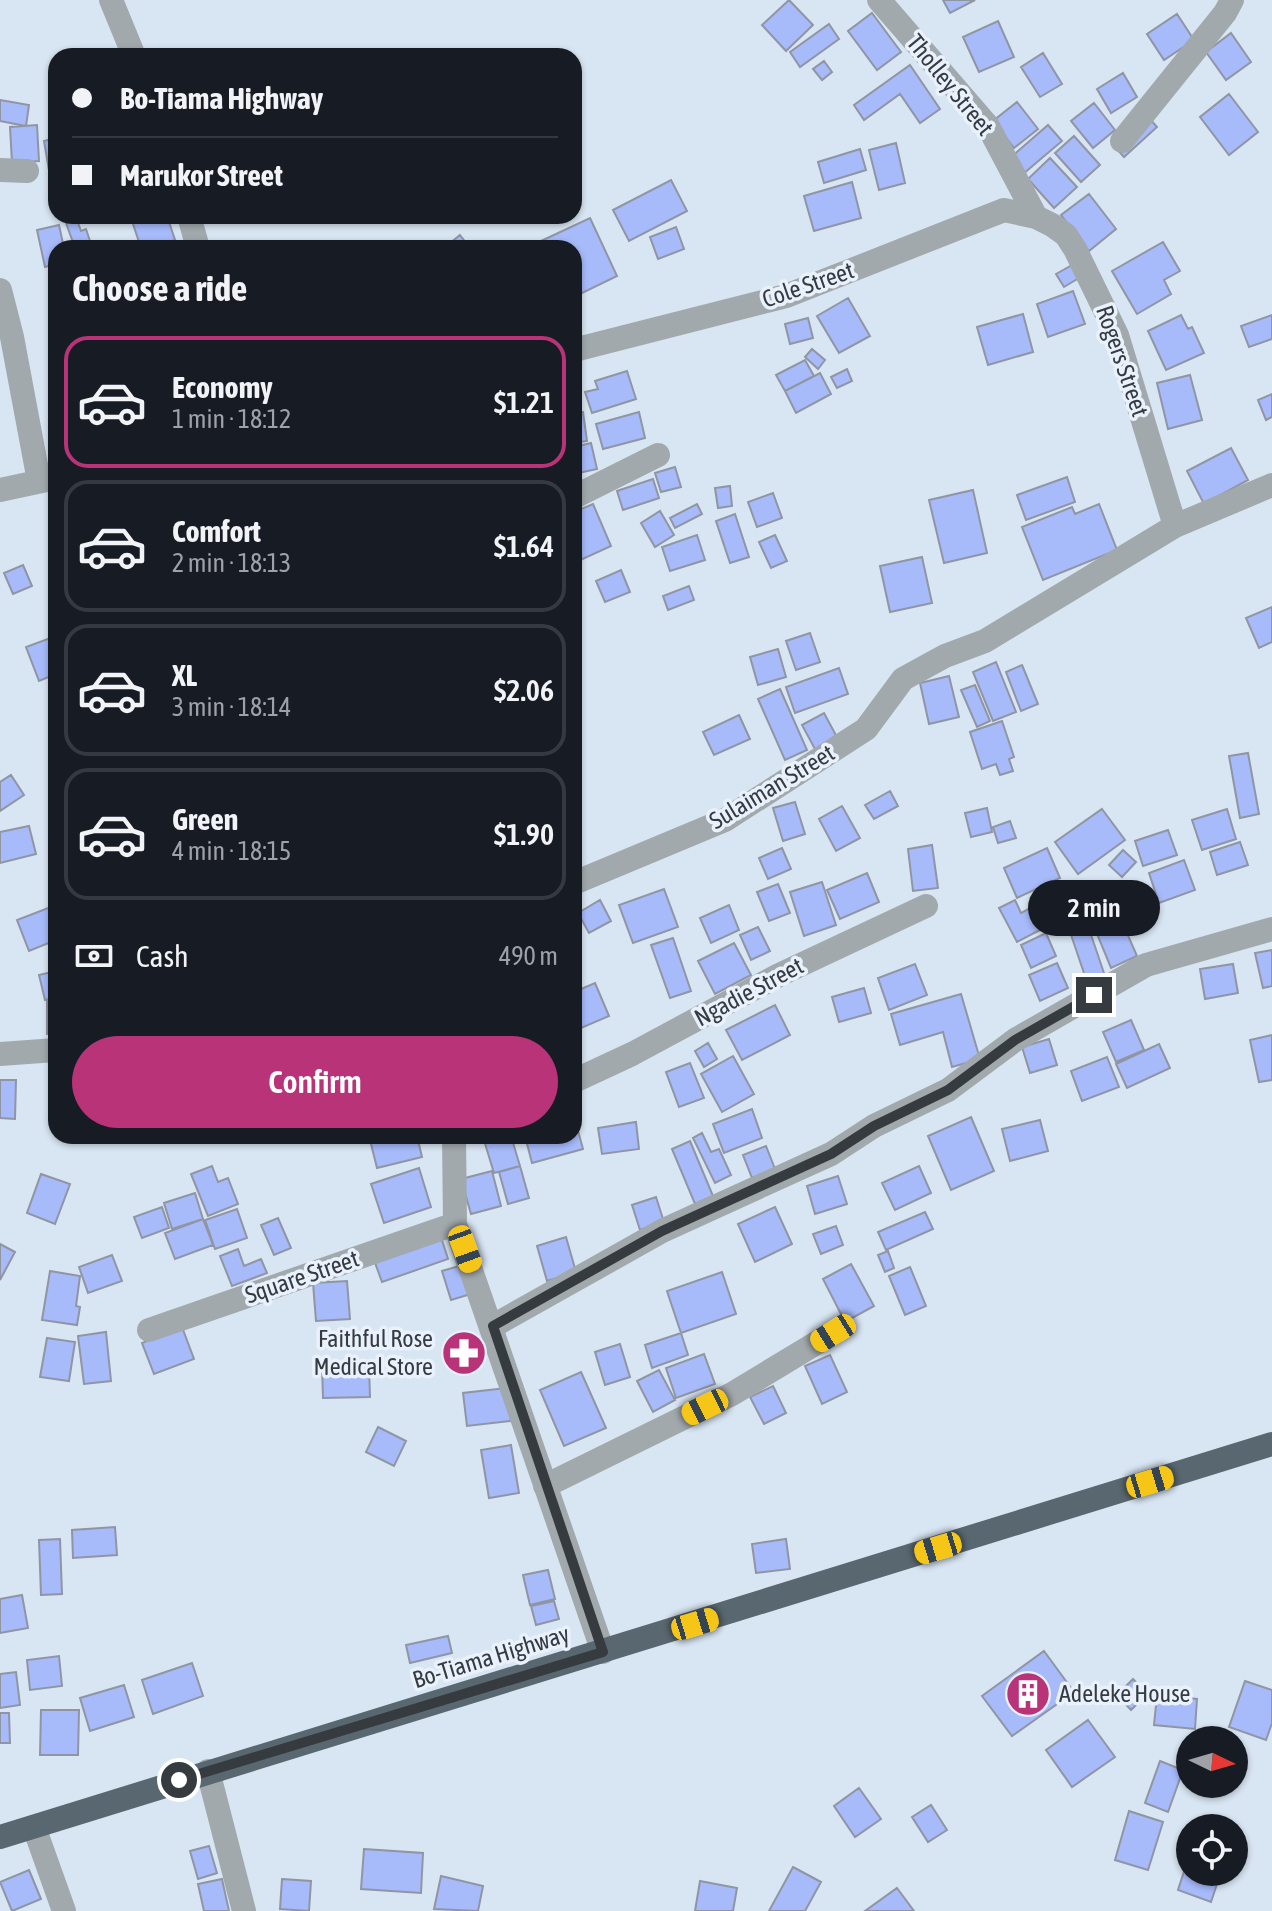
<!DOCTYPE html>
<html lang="en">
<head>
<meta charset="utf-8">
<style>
  body { margin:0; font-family:"Asap Condensed",sans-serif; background:#20242c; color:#f1f3f6; height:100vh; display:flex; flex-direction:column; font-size:30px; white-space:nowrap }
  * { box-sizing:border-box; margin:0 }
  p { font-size:26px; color:#9ea1a6 }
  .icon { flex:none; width:44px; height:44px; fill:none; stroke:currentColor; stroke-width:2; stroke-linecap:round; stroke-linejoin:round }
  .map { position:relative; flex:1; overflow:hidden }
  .side { position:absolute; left:48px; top:240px; width:534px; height:904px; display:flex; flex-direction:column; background:#171b24; border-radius:24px; box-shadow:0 2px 6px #0004 }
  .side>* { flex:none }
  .banner { position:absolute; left:48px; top:48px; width:534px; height:176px; border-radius:24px; box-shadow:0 2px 6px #0004; display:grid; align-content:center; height:176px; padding:0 24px; background:#171b24 }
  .needle { width:52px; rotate:95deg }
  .buttons { position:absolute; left:1176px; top:1726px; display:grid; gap:16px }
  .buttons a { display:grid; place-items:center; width:72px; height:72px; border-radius:50%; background:#171b24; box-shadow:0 2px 6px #0004; font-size:40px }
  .end { position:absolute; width:36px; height:36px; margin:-18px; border:10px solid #363b40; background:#fff; box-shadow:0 0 0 4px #fff }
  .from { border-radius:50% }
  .bubble { position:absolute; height:56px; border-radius:28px; background:#171b24; box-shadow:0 2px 6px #0004; font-size:26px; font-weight:600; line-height:56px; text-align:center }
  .car { position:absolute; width:24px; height:48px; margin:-24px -12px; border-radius:10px; box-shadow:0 0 6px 2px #0007; background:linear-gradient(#f5c518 24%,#345 0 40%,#f5c518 0 76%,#345 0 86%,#f5c518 0) }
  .banner b { display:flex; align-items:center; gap:28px; height:76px; font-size:30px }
  .banner b+b { border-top:2px solid #363941 }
  .banner i { width:20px; height:20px; background:#f1f3f6 }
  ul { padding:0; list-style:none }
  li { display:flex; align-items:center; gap:24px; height:132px; margin:0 16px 12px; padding:0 8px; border:4px solid #363941; border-radius:24px }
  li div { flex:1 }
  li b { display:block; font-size:30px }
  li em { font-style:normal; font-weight:600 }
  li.on { border-color:#b83378 }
  li>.icon { width:72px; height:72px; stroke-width:1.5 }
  h2 { padding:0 24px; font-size:36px; line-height:96px }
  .pay { display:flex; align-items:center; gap:20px; height:88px; padding:0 24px; font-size:30px }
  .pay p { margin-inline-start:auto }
  .button { display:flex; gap:16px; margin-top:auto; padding:16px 24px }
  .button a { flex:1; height:92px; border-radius:48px; background:#b83378; color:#fff; font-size:32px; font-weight:600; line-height:92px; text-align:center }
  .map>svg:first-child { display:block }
</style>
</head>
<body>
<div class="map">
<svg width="1272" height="1911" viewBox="0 0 1272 1911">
  <rect width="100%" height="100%" fill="#d8e5f2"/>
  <path fill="#a7bafa" stroke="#9095a4" stroke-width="2" d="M789,0L813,25L786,51L762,25Z
    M943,0H975L950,13Z
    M872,13L901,52L877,70L848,31Z
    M1177,14L1194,40L1164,60L1147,34Z
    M998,21L1014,57L979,72L963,37Z
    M829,24L839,39L800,67L790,52Z
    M1231,33L1251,62L1226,80L1206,52Z
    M1043,53L1062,84L1040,97L1021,67Z
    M824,61L832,72L822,80L813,69Z
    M910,65L940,109L920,123L900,94L864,120L854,105Z
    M1123,73L1137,97L1111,113L1097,89Z
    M1229,94L1258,132L1229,155L1200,117Z
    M0,100L29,105L26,126L0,121Z
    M1017,102L1038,129L1014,148L993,121Z
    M1094,103L1115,130L1093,148L1071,121Z
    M1149,118L1157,127L1124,157L1116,148Z
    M37,125L39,161L12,163L10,127Z
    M1048,125L1062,141L1023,174L1010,158Z
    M1074,136L1100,165L1081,182L1055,153Z
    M56,138V175L50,176L44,141Z
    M896,143L905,183L879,190L869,150Z
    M860,149L866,170L824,183L818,162Z
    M1050,158L1077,187L1054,208L1028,179Z
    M671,180L687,211L629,241L613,210Z
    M852,182L861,218L814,231L804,196Z
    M1089,194L1116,229L1089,251L1061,215Z
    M137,216H167L175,240L153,248H141L131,218Z
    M590,218L617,276L574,297V248H526Z
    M77,220L81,231L86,229L92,247L75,248L66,223Z
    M59,225L64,248H56V264L45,267L37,230Z
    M676,227L684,249L658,259L650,237Z
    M460,235L470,248H444Z
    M1163,242L1180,271L1164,280L1171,294L1137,314L1112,271Z
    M1072,265L1079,278L1064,287L1056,274Z
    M1073,291L1085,324L1048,337L1037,304Z
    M848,298L870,336L839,353L817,316Z
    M1023,314L1033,352L988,365L977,327Z
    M1181,315L1188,329L1192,327L1204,353L1166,370L1148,331Z
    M1272,315V339L1249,347L1241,326Z
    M808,318L813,338L790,344L785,324Z
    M812,349L825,360L818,369L805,357Z
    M805,360L814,376L785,391L776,375Z
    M847,369L852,381L837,388L831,377Z
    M627,371L636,399L592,413L585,392L598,389L595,381Z
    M820,373L831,394L796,413L785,391Z
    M1190,375L1202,420L1168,429L1157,383Z
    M1272,394V417L1266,420L1258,400Z
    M583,412L587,441L574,443V413Z
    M639,412L645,438L603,449L596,424Z
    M591,443L597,469L574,474V447Z
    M1231,448L1248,480L1204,504L1187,471Z
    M675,467L681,487L661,492L655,473Z
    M1067,477L1075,502L1026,520L1017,495Z
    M653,479L659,498L623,510L617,491Z
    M730,486L732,506L718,508L715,488Z
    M973,490L987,553L944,563L929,500Z
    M773,493L782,518L757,527L748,502Z
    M593,504L611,546L574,563V512Z
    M697,504L702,514L675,528L670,518Z
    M1099,504L1117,550L1043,580L1022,527L1072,507L1075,514Z
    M660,511L674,535L655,547L641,523Z
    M735,514L749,557L730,563L716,521Z
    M697,535L705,560L670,571L662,547Z
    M775,535L787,561L771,568L759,542Z
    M922,557L932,603L890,612L880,566Z
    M23,565L32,586L13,594L4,573Z
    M621,570L630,592L605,602L596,581Z
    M689,586L694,600L668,610L663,596Z
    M1272,607V642L1259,648L1246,618Z
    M810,633L820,662L796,670L786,641Z
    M56,636V674L39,681L26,647Z
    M778,649L786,677L758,685L750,657Z
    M996,662L1016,712L993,721L973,672Z
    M1022,665L1038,704L1021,711L1006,672Z
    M839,668L848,694L795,713L786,687Z
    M949,676L959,717L929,724L920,683Z
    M975,685L990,721L977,727L961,690Z
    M780,689L807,750L785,760L758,699Z
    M824,713L838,739L816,751L802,725Z
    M739,715L750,739L714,755L703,732Z
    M1002,721L1014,757L1009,759L1013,771L1000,775L996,764L982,769L970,732Z
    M1248,753L1259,814L1240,818L1229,756Z
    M11,775L24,795L0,811V782Z
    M890,791L898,806L874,819L865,805Z
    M795,802L805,834L783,841L773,808Z
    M842,806L860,838L836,851L819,819Z
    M987,808L992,832L971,837L965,813Z
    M1102,809L1125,840L1078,874L1055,842Z
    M1227,809L1236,839L1202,850L1192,820Z
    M1010,821L1016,838L998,843L993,827Z
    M29,826L36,854L0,863V832Z
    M1168,830L1177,855L1143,866L1135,841Z
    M1240,842L1248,865L1217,875L1210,852Z
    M932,845L938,888L913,891L908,849Z
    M782,848L791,869L768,879L759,858Z
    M1047,848L1060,878L1017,898L1004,868Z
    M1123,850L1136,862L1122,877L1109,865Z
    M1184,860L1195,890L1159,903L1149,873Z
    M867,873L879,902L840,919L827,890Z
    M822,882L836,925L804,936L790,892Z
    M778,884L790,913L769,921L757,892Z
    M664,889L678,927L633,943L619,905Z
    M1057,893L1069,915L1017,942L999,908L1015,900L1021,913Z
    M600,900L611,921L589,933L578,913Z
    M1113,901L1137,956L1111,968L1088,912Z
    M56,905V940L29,951L17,920Z
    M729,905L739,930L711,943L700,918Z
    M1087,923L1105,976L1087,982L1069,929Z
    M758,927L770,951L751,960L740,935Z
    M1046,933L1056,956L1031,968L1021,945Z
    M673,938L691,991L670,998L651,945Z
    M734,943L751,975L715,994L698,961Z
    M1272,950V986L1263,988L1255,953Z
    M1057,963L1068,988L1040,1001L1029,975Z
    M915,964L927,995L889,1010L878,978Z
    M1233,964L1238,993L1205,999L1200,969Z
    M56,971V997L45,1000L39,975Z
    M595,983L609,1016L574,1031V992Z
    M864,988L871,1013L839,1022L832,997Z
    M961,994L980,1059L952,1067L943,1032L900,1045L891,1014Z
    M47,1001H56V1034H47Z
    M775,1005L790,1035L742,1060L726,1030Z
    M1131,1020L1144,1050L1116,1062L1103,1032Z
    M1272,1035V1080L1259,1082L1250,1040Z
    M1049,1039L1057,1065L1030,1073L1022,1047Z
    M708,1043L717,1059L704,1067L695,1051Z
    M1159,1044L1170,1068L1127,1088L1116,1064Z
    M733,1056L754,1094L722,1112L701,1074Z
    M1107,1057L1119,1087L1082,1101L1071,1071Z
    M690,1063L704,1098L679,1107L666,1072Z
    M0,1080H16L15,1119L0,1118Z
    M752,1109L762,1138L724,1153L713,1124Z
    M574,1116L583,1149L532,1163L525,1136H574Z
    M971,1117L994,1171L951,1190L928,1136Z
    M1040,1120L1048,1151L1010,1161L1002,1129Z
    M636,1122L639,1149L602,1154L598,1128Z
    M702,1133L711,1152L719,1149L731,1175L715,1183L693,1138Z
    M369,1136H417L422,1157L377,1168Z
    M511,1136L520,1166L494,1173L483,1137Z
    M690,1141L713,1196L695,1204L672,1149Z
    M766,1146L775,1169L752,1178L743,1155Z
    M212,1166L218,1182L228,1178L238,1204L208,1216L191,1174Z
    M520,1166L529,1198L508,1204L499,1172Z
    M919,1166L931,1193L895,1210L882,1183Z
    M419,1168L431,1207L384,1223L371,1184Z
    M492,1171L501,1206L471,1214L461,1179Z
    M41,1174L70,1184L55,1224L27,1213Z
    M838,1176L847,1204L815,1214L807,1186Z
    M195,1193L203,1219L172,1229L164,1203Z
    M656,1197L664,1222L640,1230L632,1205Z
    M162,1207L169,1228L142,1238L134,1217Z
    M775,1207L792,1244L755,1262L738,1224Z
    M237,1209L247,1238L215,1249L205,1220Z
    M925,1212L933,1229L886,1250L878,1232Z
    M278,1218L291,1248L274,1255L261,1225Z
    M203,1219L213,1245L175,1259L165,1233Z
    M836,1226L843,1245L821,1254L813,1234Z
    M441,1237L448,1259L382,1282L374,1260Z
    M566,1237L576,1272L547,1281L537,1246Z
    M0,1244L15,1252L0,1280Z
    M238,1249L244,1266L261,1259L267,1273L232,1286L220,1256Z
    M888,1251L894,1268L885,1272L878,1255Z
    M112,1255L122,1281L88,1293L79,1267Z
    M466,1264L474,1293L451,1300L442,1271Z
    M851,1264L874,1306L845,1322L823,1279Z
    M910,1267L926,1306L905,1315L889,1276Z
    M50,1271L80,1276L76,1306L80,1307L77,1325L42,1320Z
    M722,1272L736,1314L681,1333L667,1291Z
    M347,1281L350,1319L316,1321L313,1283Z
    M182,1327L194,1359L154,1374L142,1343Z
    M106,1332L111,1381L84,1384L78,1336Z
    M681,1333L688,1355L652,1368L645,1345Z
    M476,1335L484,1357L464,1365L456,1343Z
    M47,1338L75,1342L69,1381L40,1377Z
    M620,1344L630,1377L605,1385L595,1352Z
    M704,1354L715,1384L676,1398L666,1368Z
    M830,1355L847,1392L822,1404L805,1366Z
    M369,1366L370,1397L323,1398L322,1367Z
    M659,1370L675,1400L653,1412L637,1381Z
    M581,1372L606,1428L564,1446L540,1390Z
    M773,1386L786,1413L764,1424L750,1397Z
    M506,1388L511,1421L467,1426L463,1393Z
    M378,1427L406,1441L394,1466L366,1452Z
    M511,1445L519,1493L489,1498L481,1450Z
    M115,1527L117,1555L73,1558L72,1530Z
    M60,1539L62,1594L41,1595L39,1540Z
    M786,1539L790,1569L756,1573L752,1544Z
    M548,1570L555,1599L530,1605L523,1575Z
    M22,1595L28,1628L0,1633V1599Z
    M554,1601L559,1619L536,1625L531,1606Z
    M448,1636L452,1653L410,1663L406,1645Z
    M1044,1651L1074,1692L1012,1736L982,1696Z
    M59,1656L62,1686L30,1690L27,1660Z
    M192,1663L203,1696L153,1714L142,1680Z
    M16,1672L20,1705L0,1708V1674Z
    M1133,1679L1147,1694L1131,1710L1117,1695Z
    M1245,1681L1272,1690V1723L1266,1740L1229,1727Z
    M124,1685L134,1717L90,1731L80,1698Z
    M1157,1695L1197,1699L1195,1729L1154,1725Z
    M41,1710H79L78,1755H40Z
    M0,1713H9L10,1743H0Z
    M1088,1720L1115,1757L1072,1787L1046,1750Z
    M1160,1761L1183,1770L1168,1812L1145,1803Z
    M859,1788L881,1819L855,1837L834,1806Z
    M931,1805L947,1830L928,1842L912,1817Z
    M1129,1811L1163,1822L1148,1870L1115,1860Z
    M209,1846L217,1873L198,1879L190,1851Z
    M364,1849L423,1853L421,1893L361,1889Z
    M1190,1853V1872H1221L1211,1902L1178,1890Z
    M793,1867L821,1882L805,1911H769Z
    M29,1870L41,1899L12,1911L0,1882Z
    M441,1876L483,1886L478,1911L434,1909Z
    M222,1879L229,1911H204L198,1884Z
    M282,1879L311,1881L309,1911L280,1909Z
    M700,1881L737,1888L733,1911H695Z
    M897,1888L914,1911H865Z"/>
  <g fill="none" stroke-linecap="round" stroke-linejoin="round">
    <path stroke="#a2a9ad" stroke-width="24" d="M111,0L134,56
      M879,0L988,126L1036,217
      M1122,141L1225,13L1232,0
      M0,170L27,171
      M189,216L198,248
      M0,290L12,337L39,481
      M574,350L786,296L1004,210L1036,217L1052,225L1066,235L1075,249L1117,335L1175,526
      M0,490L56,478
      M574,497L658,455
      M574,883L725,820L866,729L903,679L945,656L985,641L1175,526L1272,485
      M0,1054L56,1050
      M574,1081L632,1054L779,975L926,906
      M454,1136L455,1224L603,1652
      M493,1326L662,1231L831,1154L874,1126L948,1090L1015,1040L1146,965L1272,929
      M149,1330L455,1224
      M545,1486L732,1394L833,1333
      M208,1771L244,1911
      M34,1827L64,1911"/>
    <path stroke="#596870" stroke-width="24" d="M0,1837L1272,1444"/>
  </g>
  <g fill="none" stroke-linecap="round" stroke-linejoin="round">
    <path stroke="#363b40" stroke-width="10" d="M179,1780L603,1652L493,1326L662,1231L831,1154L874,1126L948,1090L1015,1040L1094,995"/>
  </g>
  <defs>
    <g id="pharmacy-disc" transform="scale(2.3)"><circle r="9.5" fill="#b83378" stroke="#e8f1fc"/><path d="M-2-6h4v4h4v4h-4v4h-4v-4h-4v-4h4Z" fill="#fff"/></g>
    <g id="building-disc" transform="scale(2.3)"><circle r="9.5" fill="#b83378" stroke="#e8f1fc"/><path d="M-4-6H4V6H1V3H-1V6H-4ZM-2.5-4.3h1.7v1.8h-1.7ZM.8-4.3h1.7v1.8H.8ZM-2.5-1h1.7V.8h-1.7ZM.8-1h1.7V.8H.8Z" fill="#fff"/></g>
  </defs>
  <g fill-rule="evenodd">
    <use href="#pharmacy-disc" x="464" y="1353"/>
    <use href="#building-disc" x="1028" y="1694"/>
  </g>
  <g text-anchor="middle" stroke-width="7" stroke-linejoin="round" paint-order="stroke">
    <g font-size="24" fill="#363b40" stroke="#e8f1fc">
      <text transform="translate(950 85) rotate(51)" y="8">Tholley Street</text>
      <text transform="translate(808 285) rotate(-19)" y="8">Cole Street</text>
      <text transform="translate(1122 361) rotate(71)" y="8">Rogers Street</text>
      <text transform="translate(772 787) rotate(-31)" y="8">Sulaiman Street</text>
      <text transform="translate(749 992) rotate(-28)" y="8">Ngadie Street</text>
      <text transform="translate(302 1277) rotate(-19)" y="8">Square Street</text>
      <text transform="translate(491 1657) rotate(-17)" y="8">Bo-Tiama Highway</text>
    </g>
    <g font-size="24" fill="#363b40" stroke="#e8f1fc" text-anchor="end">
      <text x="433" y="1347">Faithful Rose<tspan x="433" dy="28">Medical Store</tspan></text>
      <text x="1059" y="1702" text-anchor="start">Adeleke House</text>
    </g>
  </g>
</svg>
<div class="buttons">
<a><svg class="needle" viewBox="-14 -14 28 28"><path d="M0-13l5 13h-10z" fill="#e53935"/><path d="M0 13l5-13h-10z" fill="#9ea1a6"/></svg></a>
<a><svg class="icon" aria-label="locate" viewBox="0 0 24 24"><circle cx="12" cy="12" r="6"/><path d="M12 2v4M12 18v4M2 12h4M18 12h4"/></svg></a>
</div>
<i class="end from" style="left:179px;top:1780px"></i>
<i class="end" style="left:1094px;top:995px"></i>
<div class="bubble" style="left:1028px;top:880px;width:132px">2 min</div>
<i class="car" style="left:465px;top:1249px;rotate:160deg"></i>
<i class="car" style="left:833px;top:1333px;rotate:238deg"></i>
<i class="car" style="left:705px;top:1407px;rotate:244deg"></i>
<i class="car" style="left:1150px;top:1482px;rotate:73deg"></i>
<i class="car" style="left:938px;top:1548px;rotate:253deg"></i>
<i class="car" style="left:695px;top:1624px;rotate:73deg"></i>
<div class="banner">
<b><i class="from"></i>Bo-Tiama Highway</b>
<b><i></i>Marukor Street</b>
</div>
<section class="side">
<h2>Choose a ride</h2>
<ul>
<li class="on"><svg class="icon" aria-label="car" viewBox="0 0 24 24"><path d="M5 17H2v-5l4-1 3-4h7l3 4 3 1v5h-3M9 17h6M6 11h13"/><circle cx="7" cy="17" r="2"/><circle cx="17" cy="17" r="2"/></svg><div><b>Economy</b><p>1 min · 18:12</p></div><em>$1.21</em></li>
<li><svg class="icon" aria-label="car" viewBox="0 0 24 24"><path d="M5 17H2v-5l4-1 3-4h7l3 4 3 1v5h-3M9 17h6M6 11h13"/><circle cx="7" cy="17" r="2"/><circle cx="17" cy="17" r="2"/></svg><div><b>Comfort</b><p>2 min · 18:13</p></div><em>$1.64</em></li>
<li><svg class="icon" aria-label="car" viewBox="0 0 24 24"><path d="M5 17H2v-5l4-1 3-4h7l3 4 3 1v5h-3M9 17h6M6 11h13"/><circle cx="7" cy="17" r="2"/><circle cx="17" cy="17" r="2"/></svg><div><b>XL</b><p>3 min · 18:14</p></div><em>$2.06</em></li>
<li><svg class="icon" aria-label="car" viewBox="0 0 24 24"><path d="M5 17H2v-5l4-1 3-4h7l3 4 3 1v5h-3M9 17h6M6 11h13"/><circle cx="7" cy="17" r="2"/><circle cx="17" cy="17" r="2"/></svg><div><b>Green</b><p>4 min · 18:15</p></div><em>$1.90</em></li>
</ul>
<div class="pay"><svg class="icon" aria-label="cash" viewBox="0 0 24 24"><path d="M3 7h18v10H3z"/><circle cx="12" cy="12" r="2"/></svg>Cash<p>490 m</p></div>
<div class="button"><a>Confirm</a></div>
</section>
</div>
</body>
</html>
